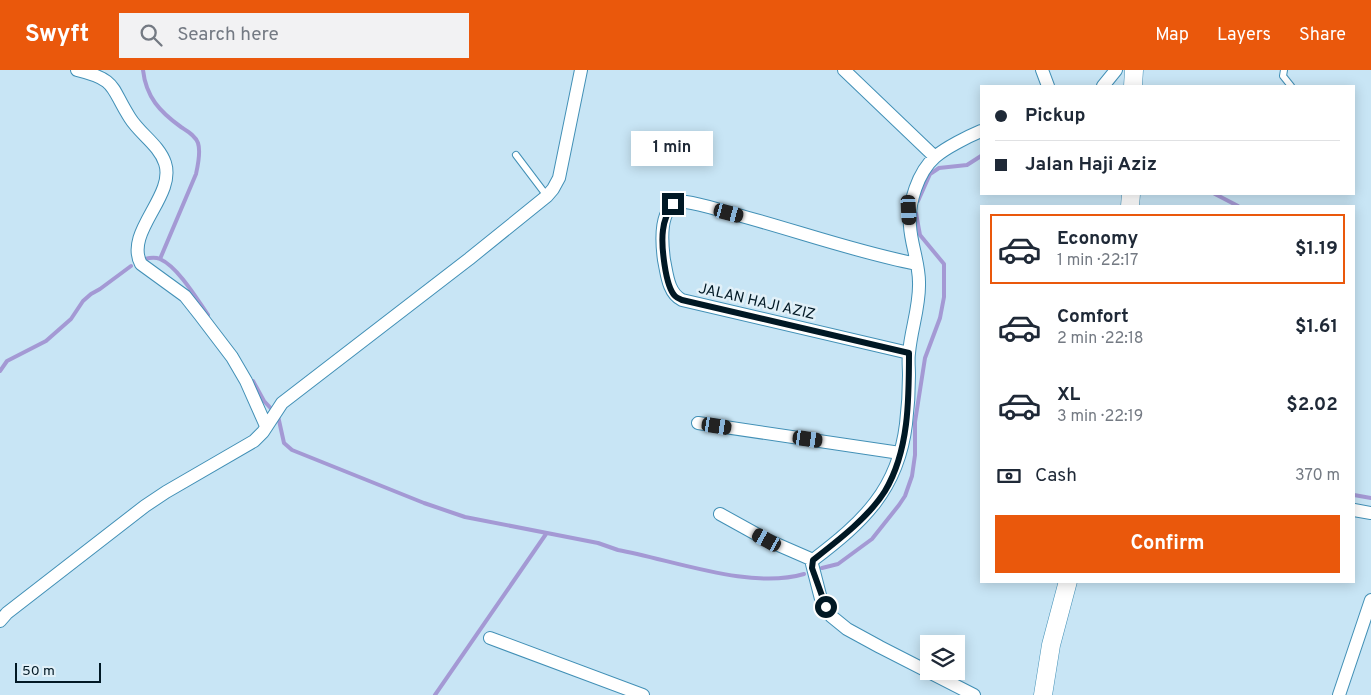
<!DOCTYPE html>
<html lang="en">
<head>
<meta charset="utf-8">
<style>
  body { margin:0; font-family:Overpass,sans-serif; background:#f2f2f3; color:#1f2937; height:100vh; display:flex; flex-direction:column; font-size:19px; white-space:nowrap }
  * { box-sizing:border-box; margin:0 }
  p { font-size:16px; color:#747a83 }
  .icon { flex:none; width:28px; height:28px; fill:none; stroke:currentColor; stroke-width:2; stroke-linecap:round; stroke-linejoin:round }
  .map { position:relative; flex:1; overflow:hidden }
  .drawer { position:absolute; left:980px; top:135px; width:375px; height:378px; display:flex; flex-direction:column; background:#fff; border-radius:0px; box-shadow:0 2px 12px #0003 }
  .drawer>* { flex:none }
  .hud { position:absolute; left:980px; top:15px; width:375px; height:110px; border-radius:0px; box-shadow:0 2px 12px #0003; display:grid; align-content:center; height:110px; padding:0 15px; background:#fff }
  .controls { position:absolute; left:920px; top:565px; display:grid; gap:10px }
  .controls a { display:grid; place-items:center; width:45px; height:45px; border-radius:0px; background:#fff; box-shadow:0 2px 12px #0003; font-size:25px }
  .scale { position:absolute; left:15px; bottom:12px; width:86px; box-sizing:border-box; padding-left:5px; border:2px solid #011824; border-top:0; font-size:14px; line-height:18px; white-space:nowrap; color:#011824; -webkit-text-stroke:4px #e1f0f8; paint-order:stroke }
  .end { position:absolute; width:22px; height:22px; margin:-11px; border:6px solid #011824; background:#fff; box-shadow:0 0 0 2px #fff }
  .from { border-radius:50% }
  .bubble { position:absolute; height:35px; border-radius:0px; background:#fff; box-shadow:0 2px 12px #0003; font-size:16px; font-weight:700; line-height:35px; text-align:center }
  .car { position:absolute; width:15px; height:30px; margin:-15px -8px; border-radius:6px; box-shadow:0 0 4px 1px #0007; background:linear-gradient(#222 24%,#8ab4d8 0 40%,#222 0 76%,#8ab4d8 0 86%,#222 0) }
  .hud b { display:flex; align-items:center; gap:18px; height:48px; font-size:19px }
  .hud b+b { border-top:1px solid #e0e1e3 }
  .hud i { width:12px; height:12px; background:#1f2937 }
  ul { padding:9px 0 0; list-style:none }
  li { display:flex; align-items:center; gap:15px; height:70px; margin:0 10px 8px; padding:0 5px; border:2px solid transparent; border-radius:0px }
  li div { flex:1 }
  li b { display:block; font-size:19px }
  li em { font-style:normal; font-weight:700 }
  li.current { border-color:#ea580c }
  li>.icon { width:45px; height:45px; stroke-width:1.5 }
  .pay { display:flex; align-items:center; gap:12px; height:55px; padding:0 15px; font-size:19px }
  .pay p { margin-inline-start:auto }
  .primary-button { display:flex; gap:10px; margin-top:auto; padding:10px 15px }
  .primary-button a { flex:1; height:58px; border-radius:0px; background:#ea580c; color:#fff; font-size:20px; font-weight:700; line-height:58px; text-align:center }
  header { display:flex; align-items:center; gap:30px; box-sizing:border-box; height:70px; padding:0 25px; background:#ea580c; color:#fff }
  header strong { font-size:24px }
  nav { display:flex; gap:28px; margin-inline-start:auto; font-size:18px }
  .search { width:350px; height:45px; background:#f2f2f3; display:flex; align-items:center; gap:12px; box-sizing:border-box; padding:0 18px; border-radius:0px; color:#747a83; font-size:19px }
  .map>svg:first-child { display:block }
</style>
</head>
<body>
<header>
<strong>Swyft</strong>
<div class="search"><svg class="icon" aria-label="search" viewBox="0 0 24 24"><circle cx="10" cy="10" r="6"/><path d="M15 15l6 6"/></svg>Search here</div>
<nav><a>Map</a><a>Layers</a><a>Share</a></nav>
</header>
<div class="map">
<svg width="1371" height="625" viewBox="0 0 1371 625">
  <rect width="100%" height="100%" fill="#c8e5f5"/>
  <g fill="none" stroke-linecap="round" stroke-linejoin="round">
    <path stroke="#a499d4" stroke-width="4" d="M143,0C146,27 160,42 181,57C187,61 195,65 198,73C201,82 198,95 196,104L160,189
      M1215,124L1238,136
      M918,131L930,104L939,98L967,95L981,86
      M145,189C149,188 155,187 160,189C178,197 197,229 208,245
      M0,301L7,291L46,271L71,249L83,231L91,224L100,219L131,196
      M253,311L264,331L278,346L284,373L292,380L424,433L465,447L598,473L618,480C673,490 751,520 804,504
      M1354,425L1371,428
      M822,498L838,494L872,469L899,435L905,426L912,406L915,385V352L925,288L940,248L944,227V194L920,165L916,143
      M435,625L546,464"/>
    <g stroke="#4290b6" stroke-width="8">
      <path id="lane" d="M1284,0L1283,6L1291,16
        M516,85L547,126"/>
    </g>
    <g stroke="#4290b6" stroke-width="14">
      <path id="street" d="M77,0C118,10 110,17 130,48C140,64 159,75 165,93C176,126 124,162 141,194L185,226L200,245L232,287L246,311L266,356
        M844,0L935,87
        M1042,0L1048,16
        M1103,16L1116,0
        M909,283L682,230C668,223 667,204 664,190C662,175 659,143 675,134C678,132 682,131 686,132C702,134 718,140 734,144C795,160 855,182 917,194
        M698,353L900,383
        M1354,440L1371,443
        M720,444L767,470L813,490
        M0,551L7,543L145,436L166,422L254,371L263,362L282,333L469,189L547,126L553,119L559,108L581,0
        M490,568L643,625
        M974,625L880,577L847,559L831,546L821,529L812,494L813,490C863,452 898,420 906,354C908,338 909,322 909,305C909,298 908,290 909,283C911,259 920,236 919,212C919,193 911,174 910,156C908,133 918,102 935,87C945,78 969,66 981,61
        M1339,625L1371,530"/>
    </g>
    <g stroke="#4290b6" stroke-width="19">
      <path id="secondary" d="M1133,16L1134,0
        M1130,136L1131,124
        M1043,625L1051,575L1068,511"/>
    </g>
    <use href="#lane" stroke="#fff" stroke-width="6"/>
    <use href="#street" stroke="#fff" stroke-width="12"/>
    <use href="#secondary" stroke="#fff" stroke-width="18"/>
  </g>
  <g fill="none" stroke-linecap="round" stroke-linejoin="round">
    <path stroke="#011824" stroke-width="6" d="M673,134C667,143 664,150 663,160C661,174 665,216 675,226C677,228 680,229 682,230L909,283C909,329 909,381 885,421C869,447 836,472 813,490L812,498L826,537"/>
  </g>
  <g text-anchor="middle" stroke-width="5" stroke-linejoin="round" paint-order="stroke">
    <g font-size="15" fill="#011824" stroke="#e1f0f8">
      <text transform="translate(757 231) rotate(13)" y="5">JALAN HAJI AZIZ</text>
    </g>
  </g>
</svg>
<div class="controls">
<a><svg class="icon" aria-label="layers" viewBox="0 0 24 24"><path d="M12 4l9 5-9 5-9-5zM3 14l9 5 9-5"/></svg></a>
</div>
<div class="scale">50 m</div>
<i class="end from" style="left:826px;top:537px"></i>
<i class="end" style="left:673px;top:134px"></i>
<div class="bubble" style="left:631px;top:61px;width:82px">1 min</div>
<i class="car" style="left:909px;top:140px;rotate:177deg"></i>
<i class="car" style="left:729px;top:143px;rotate:105deg"></i>
<i class="car" style="left:717px;top:356px;rotate:99deg"></i>
<i class="car" style="left:808px;top:369px;rotate:98deg"></i>
<i class="car" style="left:767px;top:470px;rotate:299deg"></i>
<div class="hud">
<b><i class="from"></i>Pickup</b>
<b><i></i>Jalan Haji Aziz</b>
</div>
<section class="drawer">
<ul>
<li class="current"><svg class="icon" aria-label="car" viewBox="0 0 24 24"><path d="M5 17H2v-5l4-1 3-4h7l3 4 3 1v5h-3M9 17h6M6 11h13"/><circle cx="7" cy="17" r="2"/><circle cx="17" cy="17" r="2"/></svg><div><b>Economy</b><p>1 min · 22:17</p></div><em>$1.19</em></li>
<li><svg class="icon" aria-label="car" viewBox="0 0 24 24"><path d="M5 17H2v-5l4-1 3-4h7l3 4 3 1v5h-3M9 17h6M6 11h13"/><circle cx="7" cy="17" r="2"/><circle cx="17" cy="17" r="2"/></svg><div><b>Comfort</b><p>2 min · 22:18</p></div><em>$1.61</em></li>
<li><svg class="icon" aria-label="car" viewBox="0 0 24 24"><path d="M5 17H2v-5l4-1 3-4h7l3 4 3 1v5h-3M9 17h6M6 11h13"/><circle cx="7" cy="17" r="2"/><circle cx="17" cy="17" r="2"/></svg><div><b>XL</b><p>3 min · 22:19</p></div><em>$2.02</em></li>
</ul>
<div class="pay"><svg class="icon" aria-label="cash" viewBox="0 0 24 24"><path d="M3 7h18v10H3z"/><circle cx="12" cy="12" r="2"/></svg>Cash<p>370 m</p></div>
<div class="primary-button"><a>Confirm</a></div>
</section>
</div>
</body>
</html>
